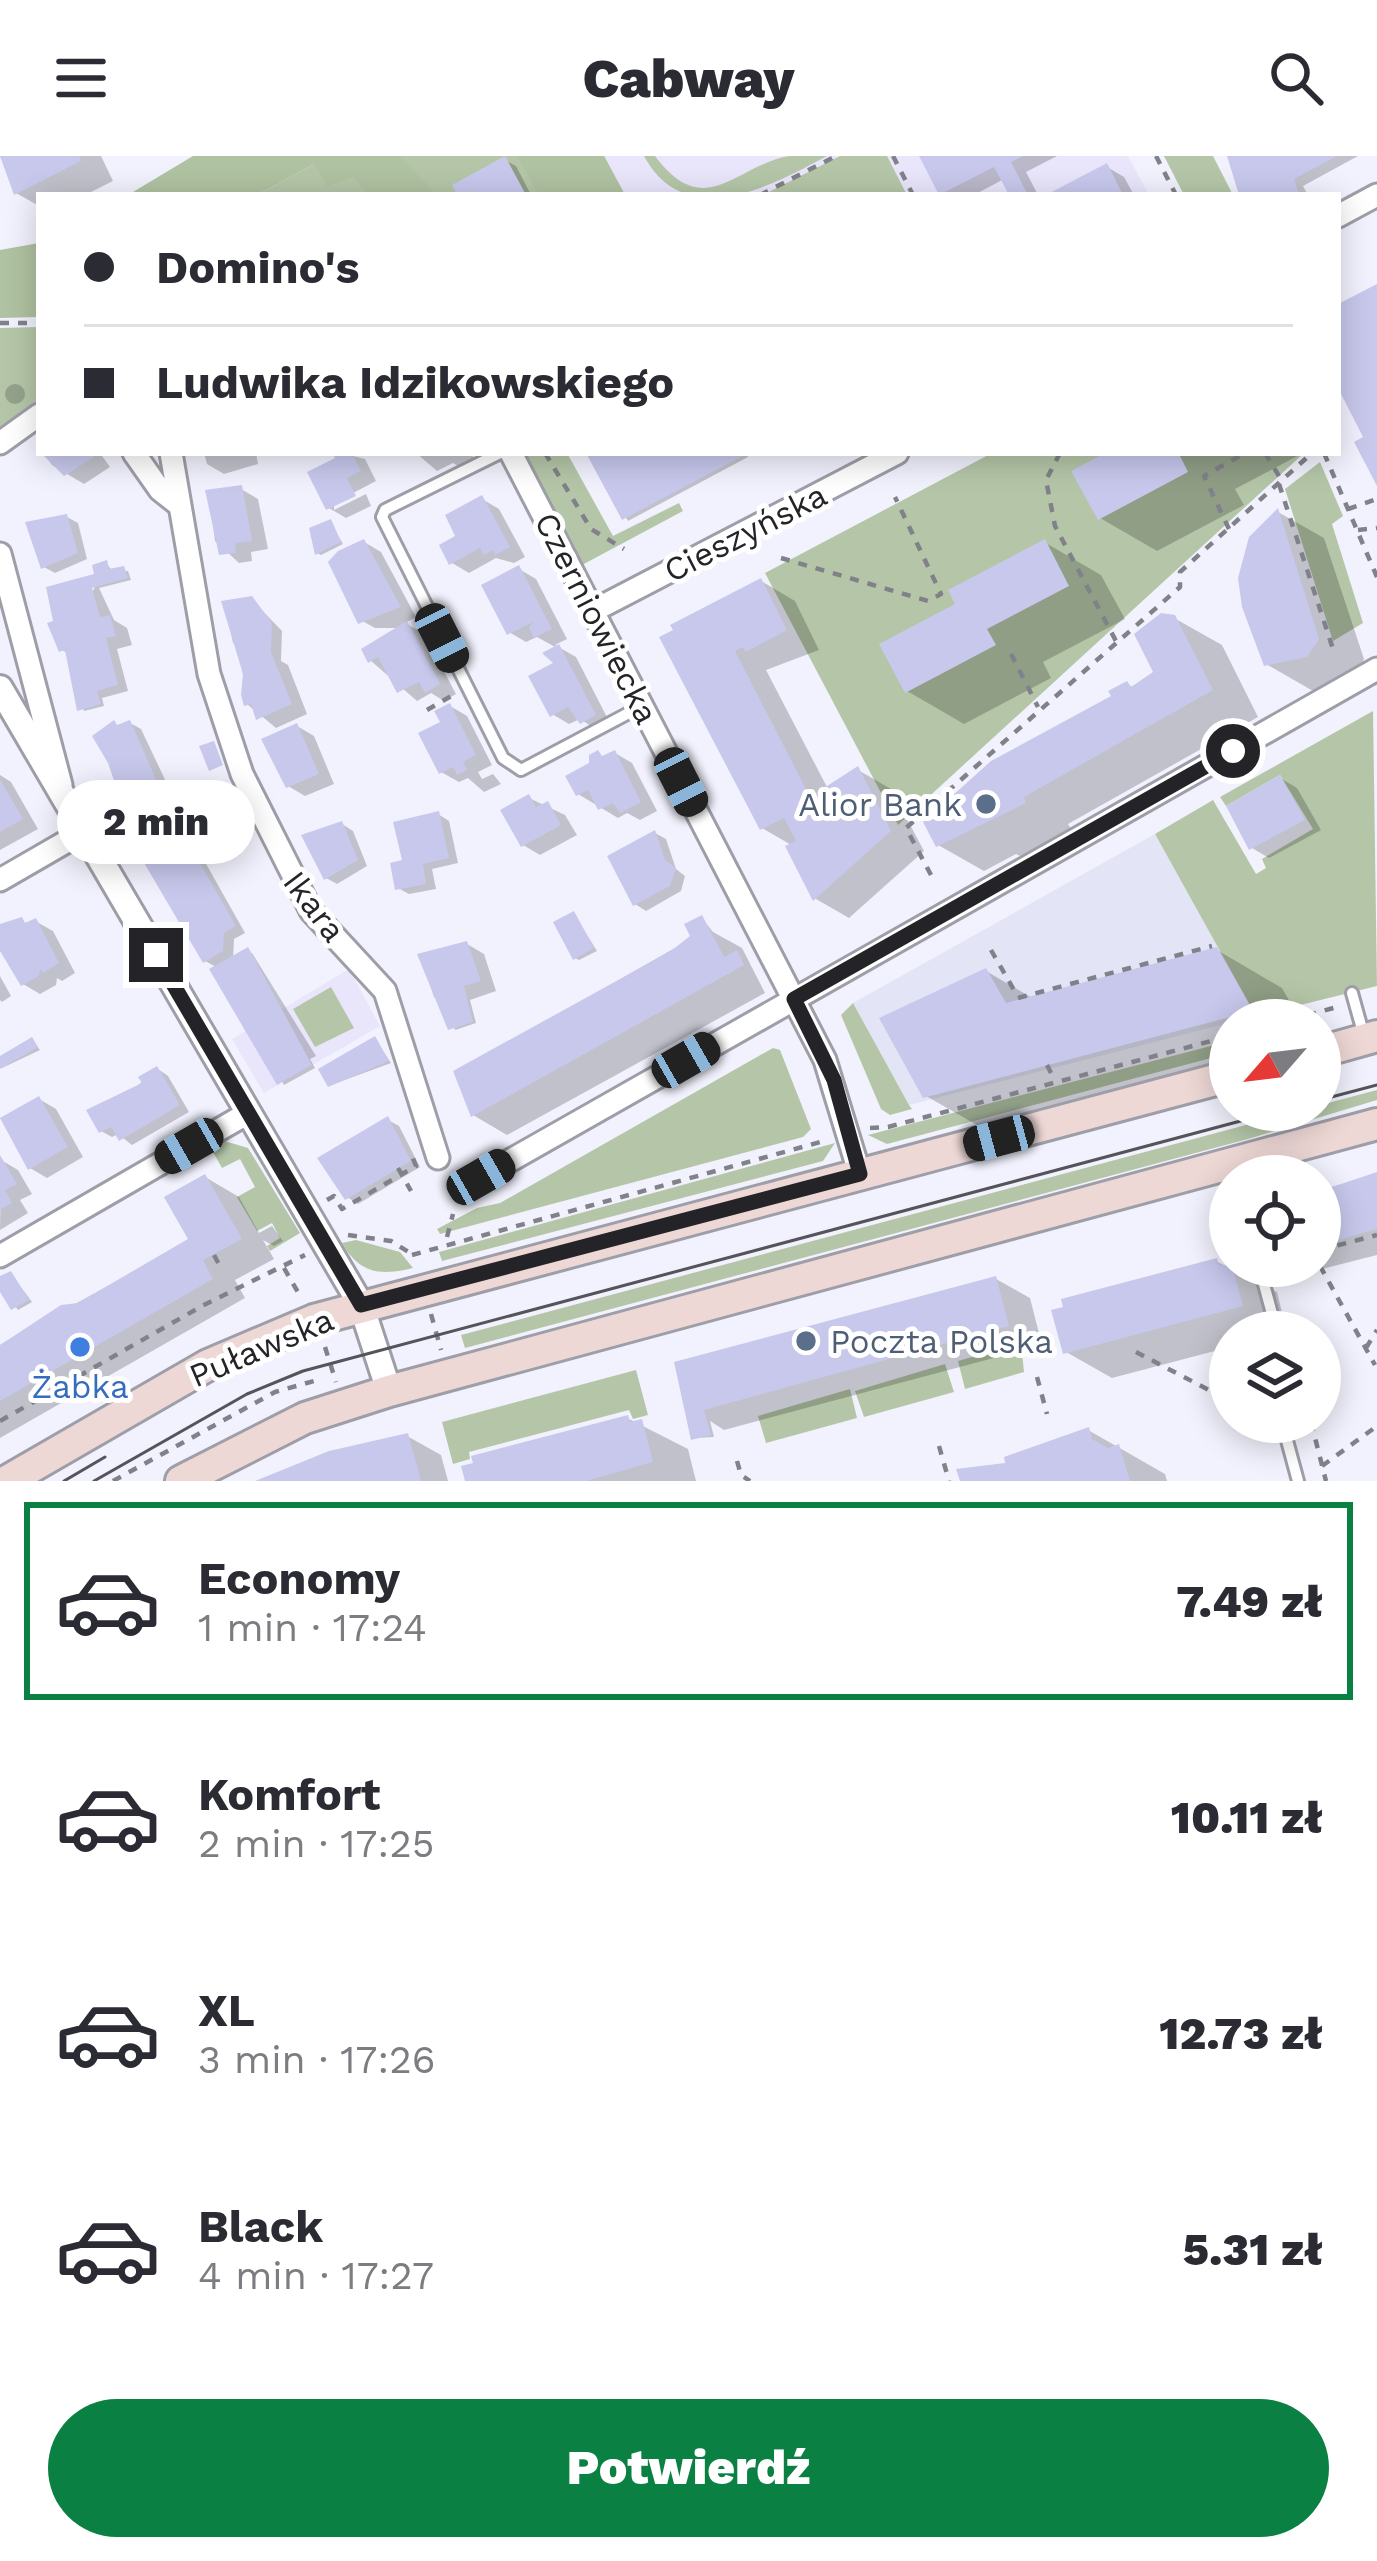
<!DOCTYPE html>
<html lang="pl">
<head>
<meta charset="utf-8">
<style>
  body { margin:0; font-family:"Work Sans",sans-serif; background:#f7f7f7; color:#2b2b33; height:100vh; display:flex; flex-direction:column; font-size:45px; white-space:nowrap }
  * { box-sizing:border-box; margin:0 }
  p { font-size:39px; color:#7c7c81 }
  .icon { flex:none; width:66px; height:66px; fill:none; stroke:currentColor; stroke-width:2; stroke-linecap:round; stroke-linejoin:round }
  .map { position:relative; height:1325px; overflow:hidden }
  .panel { display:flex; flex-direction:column; background:#fff; flex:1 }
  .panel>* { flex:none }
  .top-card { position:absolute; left:36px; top:36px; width:1305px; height:264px; border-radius:0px; box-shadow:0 6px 30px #0003; display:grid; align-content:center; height:264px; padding:0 48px; background:#fff }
  .needle { width:78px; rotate:242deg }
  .tools { position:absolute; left:1209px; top:843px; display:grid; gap:24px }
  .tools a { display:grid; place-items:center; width:132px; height:132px; border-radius:50%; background:#fff; box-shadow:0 6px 30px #0003; font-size:60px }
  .end { position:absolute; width:54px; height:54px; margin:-27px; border:15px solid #242428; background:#fff; box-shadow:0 0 0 6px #fff }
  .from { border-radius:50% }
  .bubble { position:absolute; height:84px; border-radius:42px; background:#fff; box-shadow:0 6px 30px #0003; font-size:39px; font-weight:800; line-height:84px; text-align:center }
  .car { position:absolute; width:36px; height:72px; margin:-36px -18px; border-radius:15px; box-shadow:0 0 9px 3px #0007; background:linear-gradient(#222 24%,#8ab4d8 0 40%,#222 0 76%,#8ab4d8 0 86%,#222 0) }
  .top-card b { display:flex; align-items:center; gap:42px; height:114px; font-size:45px }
  .top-card b+b { border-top:3px solid #e1e1e2 }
  .top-card i { width:30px; height:30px; background:#2b2b33 }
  ul { padding:21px 0 0; list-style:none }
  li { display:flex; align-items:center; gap:36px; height:198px; margin:0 24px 18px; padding:0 24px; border:6px solid transparent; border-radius:0px }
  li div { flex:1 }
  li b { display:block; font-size:45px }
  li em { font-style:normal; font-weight:800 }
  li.selected { border-color:#0b8043 }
  li>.icon { width:108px; height:108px; stroke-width:1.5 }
  .action { display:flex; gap:24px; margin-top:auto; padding:24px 48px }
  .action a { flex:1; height:138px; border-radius:72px; background:#0b8043; color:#fff; font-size:48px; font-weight:800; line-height:138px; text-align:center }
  header { display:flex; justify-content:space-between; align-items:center; height:156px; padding:0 48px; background:#fff; font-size:54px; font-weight:800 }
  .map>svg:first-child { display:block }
</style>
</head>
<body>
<header><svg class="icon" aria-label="menu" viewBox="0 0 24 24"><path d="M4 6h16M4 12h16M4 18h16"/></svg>Cabway<svg class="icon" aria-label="search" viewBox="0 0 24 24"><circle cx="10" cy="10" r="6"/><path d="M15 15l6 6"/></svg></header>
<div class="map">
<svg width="1377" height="1325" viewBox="0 0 1377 1325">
  <rect width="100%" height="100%" fill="#f1f2fd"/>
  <path fill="#e3e4f6" d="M1155,678L1256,860L909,949L853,847Z"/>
  <path fill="#e9e6fc" d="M604,0H1128L1149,39H625Z
    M349,813L380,870L264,937L232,883Z"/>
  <path fill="#b5c6a8" d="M310,0H604L625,39H257L314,8Z
    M644,0H655C705,67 736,9 789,0C801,0 815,0 827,0C771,30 686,77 644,0Z
    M840,0H887L907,39H763Z
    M1164,0H1213L1233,39H1184Z
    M39,171V245L0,271V172Z
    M524,297H567L613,380L679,347L683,355L582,409Z
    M992,297H1304L898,669L765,417Z
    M1320,306L1343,360L1332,368L1363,467L1333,485L1285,333Z
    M1373,555L1377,830L1256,860L1155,678L1213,644L1256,718L1266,712L1262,703L1313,673L1280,619L1226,650L1220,641Z
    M331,831L354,872L315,891L293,853Z
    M853,847L909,949L912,953L890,959L881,953L841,859Z
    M1230,885V897L887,988L868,979Z
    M773,892L780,894L811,973L803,981L440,1078L437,1073L477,1052L500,1047Z
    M1377,934V944L1248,983L465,1192L461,1179Z
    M221,984L248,992L300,1077L270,1095L267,1090L280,1082L272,1067L257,1075L237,1041L255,1031L240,1003L222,1012L209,989Z
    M835,987L823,1005L442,1105L439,1096Z
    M356,1084L400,1096L413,1112C380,1120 360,1118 342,1087Z
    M1021,1187L1024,1216L965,1233L958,1205Z
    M945,1208L954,1236L864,1261L855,1235Z
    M636,1214L648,1259L633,1263L629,1254L469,1296L470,1303L453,1308L442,1266Z
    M850,1233L857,1262L766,1287L758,1260Z"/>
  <path fill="#afc2a1" d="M193,0H399L437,39H368L354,21L327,30L314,8L257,39H128Z
    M517,0H604L625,39H539Z
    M39,87V161L0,162V94Z"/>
  <path fill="#0003" d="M0,0H101L113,25L85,39H39V50L16,37Z
    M923,0H1057L1026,16L1038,39H1012L1004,23L974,39H945Z
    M1230,0H1358L1303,30L1308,39H1243Z
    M505,4L516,10L531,39H461Z
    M1107,11L1124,21L1134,39H1053Z
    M44,297H100L110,311L84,328L52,309Z
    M256,297L258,308L224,318L207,308L204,297Z
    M341,297L365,303L376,325L334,347V354L366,338L371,350L346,362L329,352Z
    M416,297H471L477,308L465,314L453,307L437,315Z
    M589,297H746L748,301L628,365Z
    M1112,297H1303L1235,333L1244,349L1157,395L1100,362Z
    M241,333L258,343L268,393L251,396L252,405L239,407L215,385L209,337Z
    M482,343L499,353L525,401L514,407L496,402L469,417L452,407L459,381Z
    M1278,356L1324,382L1364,503L1353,527L1313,535L1266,508Z
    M67,361L78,367L87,403L55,417L44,411Z
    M330,366L343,388L321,399L317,397Z
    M364,386L381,396L416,461L405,467L424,478L456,538L444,545L431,537L417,545L370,504L402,472H375L357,462Z
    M1044,386L1101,419L1125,463L1043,506L1051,522L964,568L907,535L959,449Z
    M107,408L113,416L128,415L131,424L99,432L114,464L127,472L132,489L117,493L128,535L102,542L104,550L84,555L69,498L62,494Z
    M519,413L536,423L567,483L555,489L576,501L611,569L600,576L580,563L569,568L552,558L557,492L537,481L526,486L509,476Z
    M761,425L795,445L819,494L766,514L828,633L858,614L891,633L924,695L849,762L816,743L793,690L762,672L663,482Z
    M251,443L282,475L281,505L288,509L307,558L276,572L247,548L239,490L233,487L225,448Z
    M1174,462L1222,489L1258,561L1068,668L1071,673L1022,701L1016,698L984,715L938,689L1127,528L1134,532L1157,517Z
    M450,550L467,560L492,609L478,616L482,623L493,618L501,628L484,636L468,622L459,626L441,616Z
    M130,567L141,573L188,672L152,688L135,678L117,623Z
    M297,570L314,580L334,628L305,640L288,630Z
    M615,597L632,607L657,655L640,664L627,657L618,662L578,638L598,598L605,602Z
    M0,619L11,626L38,673L0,694Z
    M1280,622L1297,632L1321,674L1269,702L1252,692Z
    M529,642L565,659L577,679L540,699L523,689Z
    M438,658L449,665L458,707L432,713L436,733L409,738L398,732L406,707Z
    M342,668L353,675L367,710L337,728L326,722Z
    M655,677L666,683L676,713L685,720L681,735L646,755L635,748Z
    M182,680L200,697L245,777L234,783L233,803L252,797L316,900L310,903L315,912L284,929L218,812L205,805Z
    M574,758L597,795L579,804L575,802Z
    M702,762L713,776L742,792L765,837L507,979L473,959L457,916L696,780Z
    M35,765L53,775L75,817L62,825L57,822L56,829L40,838L23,828L0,789V771Z
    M467,788L484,798L496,835L470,844L476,867L455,874L443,846L434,841L421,801Z
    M1217,794L1282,832L1300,864H1230V914L991,977L926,940L986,815L1034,843Z
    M0,820L11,840L2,846L0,844Z
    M375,883L391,907L331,929Z
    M32,884L40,894L2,912L0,903Z
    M158,913L168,920L189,956L132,989L118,978L112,981L101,975L123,941Z
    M39,943L56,953L83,1001L47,1022L30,1012Z
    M388,964L399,970L420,1011L358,1048L347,1041Z
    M1,1004L18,1014L32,1038L20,1044L28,1057L0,1074Z
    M1377,1019V1099L1314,1115L1304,1110H1320V1034Z
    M205,1021L239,1041L259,1077L272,1070L283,1085L274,1090L263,1084L274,1103L235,1124L245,1142L0,1282V1189L192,1084Z
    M1216,1105L1277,1136L1287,1176H1230V1191L1112,1222L1066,1196Z
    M11,1118L32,1146L18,1154L0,1130Z
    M996,1123L1030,1142L1042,1189L724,1274L710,1265L714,1281L694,1282L690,1254Z
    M627,1262L688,1293L696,1325H468Z
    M1088,1274L1165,1318L1167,1325H963Z
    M407,1280L441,1299L448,1325H261Z"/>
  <path fill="#c7c8ec" d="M0,0H79L81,5L14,39Z
    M505,0L526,39H457L452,29Z
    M919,0H1023L1011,6L1028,39H1009L994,11L939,39Z
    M1227,0H1337L1294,23L1299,39H1239Z
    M1107,7L1123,39H1046Z
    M1377,128V330L1354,286L1363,281L1338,232V148Z
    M41,297H92L94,301L64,320Z
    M332,297H352L361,315L347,322L356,340L326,354L307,316L335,302Z
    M586,297H748L622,364Z
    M1105,297H1186L1180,300L1188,316L1098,364L1071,315Z
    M242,329L252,385L235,387L236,397L219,399L205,334Z
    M482,339L510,391L495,399L493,394L484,399L480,392L449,409L439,389L455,380L445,359Z
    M1278,352L1319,483L1307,501L1264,510L1242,451L1238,422L1249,381Z
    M67,358L78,397L41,413L25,366Z
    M331,363L341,386L315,399L309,372Z
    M364,383L401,451L358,468L328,406L338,395Z
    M1045,383L1069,430L987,473L996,489L905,537L879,488L955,448L948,434Z
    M107,404L109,413L124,410L128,422L92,432L100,461L110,459L116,480L106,482L118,529L97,535L101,548L77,555L65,494L59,496L47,467L53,465L46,431L94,418L92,409Z
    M519,409L552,473L534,482L529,472L533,466L507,479L481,429Z
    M761,422L787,474L746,496L743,491L735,495L810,641L858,610L891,675L813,745L785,690L796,685L784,662L760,674L659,481L673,474L670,469Z
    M252,440L272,467L271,496L292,548L256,564L251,548L244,550L241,539L243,518L221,445Z
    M1161,457L1175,459L1213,534L1024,641L1026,647L936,691L923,666L991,605L1111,540L1108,535L1127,525L1131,531L1153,516L1134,478Z
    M407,465L440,528L425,537L419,526L397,537L378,501L368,507L361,493Z
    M559,488L596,559L580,568L568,551L550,561L528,520L553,507L542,497Z
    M450,547L476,599L463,606L467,614L457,619L453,611L439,618L418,577L440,566L434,555Z
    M114,564L117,569L130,564L173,662L133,680L108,607L92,580Z
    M297,567L319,618L286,632L261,583Z
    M214,585L223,609L209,615L199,590Z
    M598,594L602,600L615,594L641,646L620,657L613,647L598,654L588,634L576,640L565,620L589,607V599Z
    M1280,619L1305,664L1249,694L1226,650Z
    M0,623L23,663L0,676Z
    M529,638L536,651L548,645L561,669L521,691L500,654Z
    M439,655L449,702L423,708L426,728L395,734L390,707L402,704L393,666Z
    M342,665L358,704L324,724L301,679Z
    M655,674L665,704L676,712L670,730L633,750L607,700Z
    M182,676L236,770L224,777L223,795L203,807L140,700Z
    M574,755L594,792L573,804L553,766Z
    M702,759L724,801L737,794L744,809L471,961L453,915L671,795L690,780L684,768Z
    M22,761L25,767L36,762L59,807L43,817L40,813L39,820L21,830L0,795V768Z
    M467,785L481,825L464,830L473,866L448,874L417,798Z
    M248,791L312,909L277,929L209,813Z
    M1217,791L1253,855L923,942L879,862L986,812L1006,847Z
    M375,880L389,905L328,931L318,913Z
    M32,881L38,891L0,913V900Z
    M157,910L180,949L119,985L111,971L99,977L86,954L142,927L138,921Z
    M39,940L68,991L28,1014L0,962Z
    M388,960L411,1005L345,1044L317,1002Z
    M0,999L17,1028L5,1034L12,1047L0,1054Z
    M1377,1016V1073L1320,1089V1035Z
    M205,1018L242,1083L203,1104L213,1123L0,1245V1189L61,1149L78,1147L188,1083L164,1041Z
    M1217,1102L1219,1109L1232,1110L1243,1150L1063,1198L1051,1154L1063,1151L1061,1143Z
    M11,1115L29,1144L11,1154L0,1136V1120Z
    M996,1120L1009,1170L704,1254L711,1279L691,1284L674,1206Z
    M628,1259L630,1266L642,1263L653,1306L586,1325H465L461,1310L473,1307L471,1300Z
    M1089,1271L1092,1283L1108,1292L1119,1288L1130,1325H960L956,1313L1005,1307L1004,1301Z
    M408,1277L421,1325H255L329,1295Z"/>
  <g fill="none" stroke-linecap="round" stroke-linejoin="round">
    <g stroke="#9e9ea8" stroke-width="16">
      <path id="service" d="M500,297L385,354L382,361L503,602L521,614L642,550
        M1352,837L1364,880
        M1260,859L1261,864
        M1259,1110L1277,1176
        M1282,1266L1298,1325"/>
    </g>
    <g stroke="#9e9ea8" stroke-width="27">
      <path id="minor" d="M1338,60L1377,39
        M0,287L39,259
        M134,297L160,334L179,349
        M171,297L209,518L242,618L311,755L385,835L438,1002
        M511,297L825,904L860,1019
        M0,398L61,629
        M593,455L897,297
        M0,724L83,676
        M481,1021L1377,513
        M0,1100L248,957"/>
    </g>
    <g stroke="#9e9ea8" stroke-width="30">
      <path id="tertiary" d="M0,532L361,1149L389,1235"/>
    </g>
    <g stroke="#9e9ea8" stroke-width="36">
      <path id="secondary" d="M1320,896L1377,880
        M7,1325L208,1209L314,1164L1230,920
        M181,1325L305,1262L389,1235L1377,968"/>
    </g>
    <path stroke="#818189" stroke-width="4.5" stroke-dasharray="9 9" stroke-linecap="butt" d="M893,0L913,39
      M1156,0L1176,39
      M686,38L687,39
      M760,39L836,0
      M0,167H39
      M545,297L591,373L624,393
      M1060,297L1046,324L1055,370L1117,487
      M1265,297L1282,325
      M1324,297L1377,421
      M1279,328L1333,493
      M1348,353L1377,343
      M1229,373L1204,320L1245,297
      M1358,374L1377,372
      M781,402L928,445L941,438L895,341
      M1011,498L1038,551
      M427,554L453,539
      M931,719L906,672L1180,431V416L1312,297
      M991,794L1018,841
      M1018,842L1212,790
      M1290,864L1337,851
      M1047,909L1052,919
      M870,972L888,971L1230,880
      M398,1012L411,1035
      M327,1044L334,1040L342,1053L416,1010L410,995
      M348,1079L391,1085L410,1097
      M447,1081L453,1058
      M1320,1094L1377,1079
      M214,1099L222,1114
      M412,1099L824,985
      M1320,1110L1375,1209
      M284,1112L299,1138
      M431,1158L441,1194
      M325,1191L336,1226
      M1366,1192L1377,1174
      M1136,1196L1230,1245
      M1037,1221L1047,1258
      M0,1265L202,1150L305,1099
      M1311,1266L1326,1325
      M939,1290L949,1325
      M737,1305L741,1319L750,1325
      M1322,1310L1377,1270
      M113,1325L275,1236L321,1223"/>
    <use href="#service" stroke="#fff" stroke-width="10"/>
    <use href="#minor" stroke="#fff" stroke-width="21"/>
    <use href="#tertiary" stroke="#fff" stroke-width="24"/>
    <use href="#secondary" stroke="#eed8d6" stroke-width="30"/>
    <path stroke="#54545a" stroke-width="3" d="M1320,944L1377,929
      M64,1325L105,1301
      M94,1325L247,1238L303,1215L1282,954"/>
  </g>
  <circle fill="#94a28d" cx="15" cy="238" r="10"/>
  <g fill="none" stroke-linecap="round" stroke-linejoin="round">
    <path stroke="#242428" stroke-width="15" d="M156,799L361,1149L860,1018L834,924L794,843L1233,595"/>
  </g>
  <g fill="#5c6f8a" stroke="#fff" stroke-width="4.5">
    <circle cx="986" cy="648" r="12"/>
    <circle cx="806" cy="1185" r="12"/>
  </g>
  <circle fill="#3f7fe0" stroke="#fff" stroke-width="4.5" cx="80" cy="1191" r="12"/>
  <g text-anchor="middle" stroke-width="10" stroke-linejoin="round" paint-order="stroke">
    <g font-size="33" fill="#242428" stroke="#fff">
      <text transform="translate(745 376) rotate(-27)" y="12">Cieszyńska</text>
      <text transform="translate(597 462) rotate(63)" y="12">Czerniowiecka</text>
      <text transform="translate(315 750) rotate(53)" y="12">Ikara</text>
      <text transform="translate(261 1191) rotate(-23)" y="12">Puławska</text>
    </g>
    <g font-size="33" fill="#4e5e75" stroke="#fff" text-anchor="end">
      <text x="962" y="660">Alior Bank</text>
      <text x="830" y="1197" text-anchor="start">Poczta Polska</text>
    </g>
    <g font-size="33" fill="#366cbe" stroke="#fff">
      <text x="80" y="1242">Żabka</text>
    </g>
  </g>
</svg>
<div class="tools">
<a><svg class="needle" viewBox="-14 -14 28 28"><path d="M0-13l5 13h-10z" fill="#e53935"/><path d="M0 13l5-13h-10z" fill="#7c7c81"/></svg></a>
<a><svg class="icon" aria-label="locate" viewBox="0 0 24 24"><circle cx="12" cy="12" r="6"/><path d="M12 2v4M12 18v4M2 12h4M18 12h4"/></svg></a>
<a><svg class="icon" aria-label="layers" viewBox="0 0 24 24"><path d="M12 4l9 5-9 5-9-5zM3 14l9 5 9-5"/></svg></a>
</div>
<i class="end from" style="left:1233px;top:595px"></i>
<i class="end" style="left:156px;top:799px"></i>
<div class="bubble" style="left:57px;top:624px;width:198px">2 min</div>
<i class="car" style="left:442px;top:482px;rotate:153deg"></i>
<i class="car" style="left:681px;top:626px;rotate:153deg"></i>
<i class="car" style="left:686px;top:904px;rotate:60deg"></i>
<i class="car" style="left:999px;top:982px;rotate:255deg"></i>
<i class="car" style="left:189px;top:990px;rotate:240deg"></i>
<i class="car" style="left:481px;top:1021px;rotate:60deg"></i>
<div class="top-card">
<b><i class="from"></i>Domino's</b>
<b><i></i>Ludwika Idzikowskiego</b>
</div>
</div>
<section class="panel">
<ul>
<li class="selected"><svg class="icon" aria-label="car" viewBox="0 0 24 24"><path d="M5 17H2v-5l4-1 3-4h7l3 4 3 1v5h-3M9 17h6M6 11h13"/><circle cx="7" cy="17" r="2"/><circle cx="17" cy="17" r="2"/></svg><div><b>Economy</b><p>1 min · 17:24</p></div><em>7.49 zł</em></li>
<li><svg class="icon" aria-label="car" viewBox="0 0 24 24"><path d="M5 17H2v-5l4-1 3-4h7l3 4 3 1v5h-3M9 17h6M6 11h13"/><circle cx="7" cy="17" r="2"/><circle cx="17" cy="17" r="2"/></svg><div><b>Komfort</b><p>2 min · 17:25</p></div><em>10.11 zł</em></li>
<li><svg class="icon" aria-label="car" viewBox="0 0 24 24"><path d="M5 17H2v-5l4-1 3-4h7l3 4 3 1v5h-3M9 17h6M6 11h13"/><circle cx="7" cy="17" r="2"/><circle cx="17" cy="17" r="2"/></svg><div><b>XL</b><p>3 min · 17:26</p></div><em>12.73 zł</em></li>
<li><svg class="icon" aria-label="car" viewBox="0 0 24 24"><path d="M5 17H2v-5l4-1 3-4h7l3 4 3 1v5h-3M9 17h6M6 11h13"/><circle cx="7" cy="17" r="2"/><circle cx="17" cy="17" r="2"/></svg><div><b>Black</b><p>4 min · 17:27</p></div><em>5.31 zł</em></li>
</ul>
<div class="action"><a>Potwierdź</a></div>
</section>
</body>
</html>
